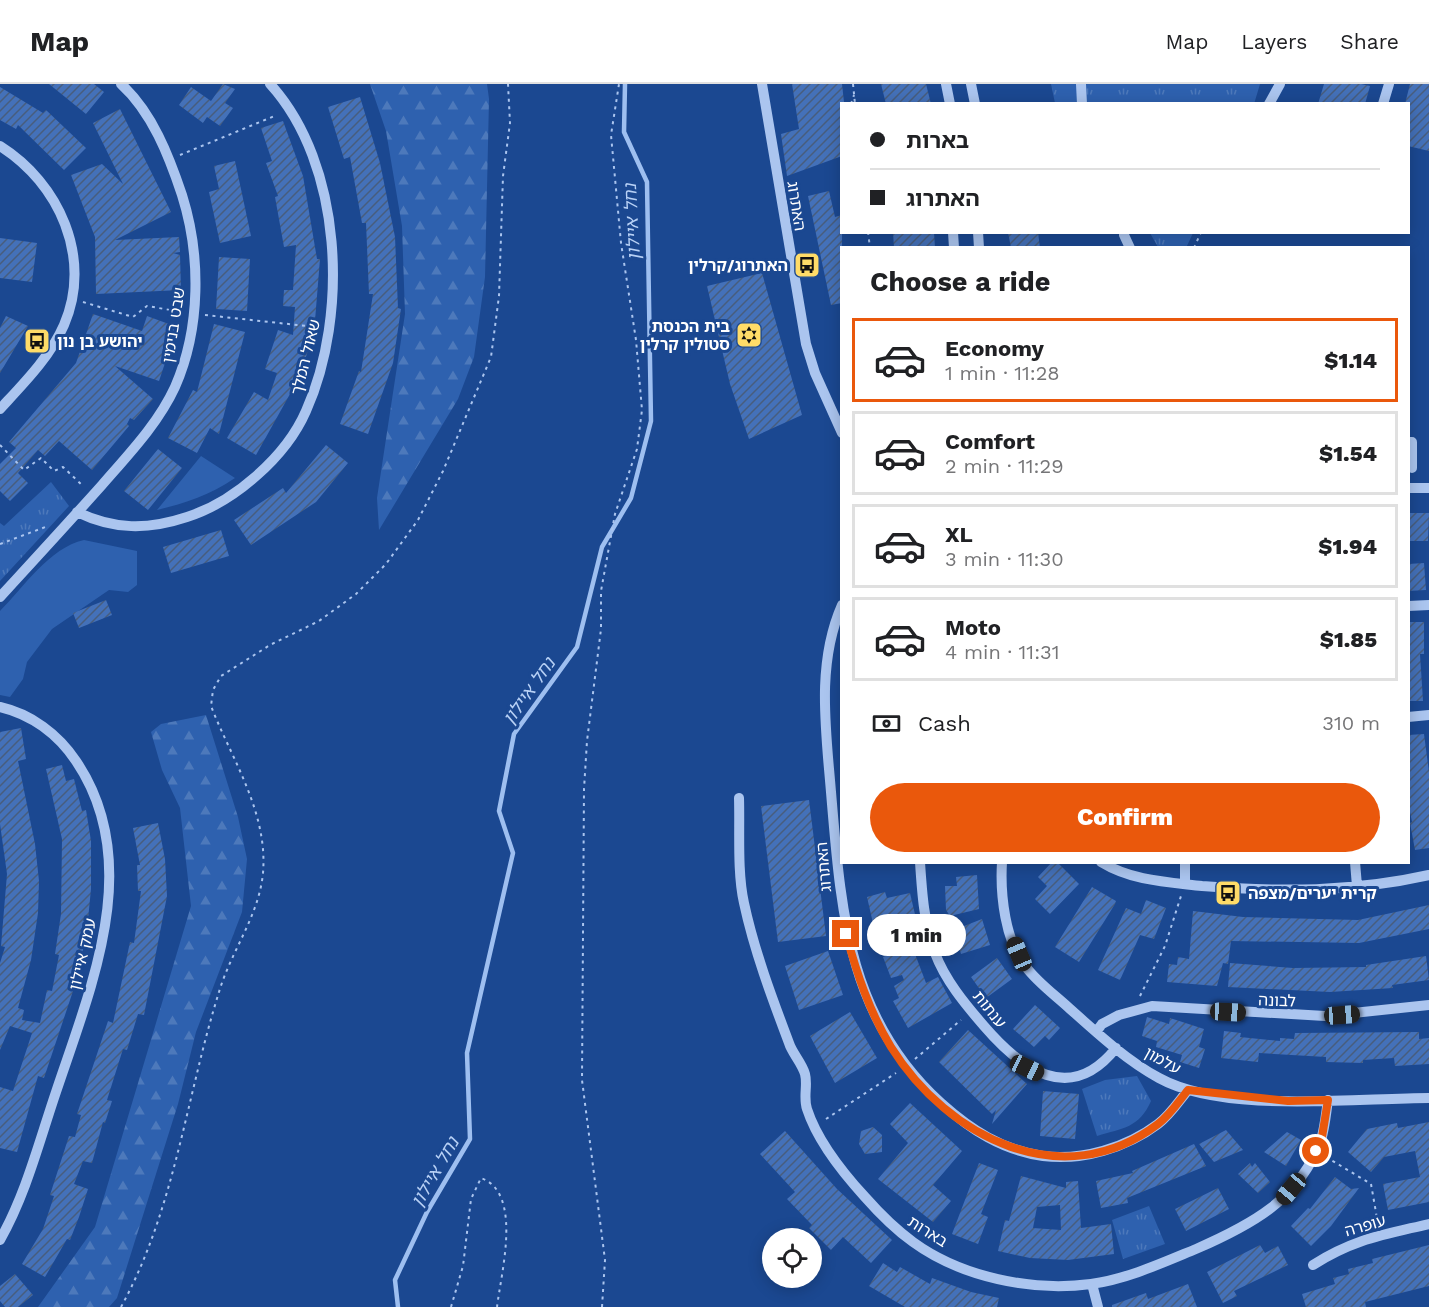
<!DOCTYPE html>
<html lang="en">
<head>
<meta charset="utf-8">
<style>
  body { margin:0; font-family:"Work Sans","Noto Sans Hebrew",sans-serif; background:#f2f2f2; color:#202124; height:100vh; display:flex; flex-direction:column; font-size:22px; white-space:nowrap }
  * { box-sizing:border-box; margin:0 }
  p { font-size:20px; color:#757577 }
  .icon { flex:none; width:33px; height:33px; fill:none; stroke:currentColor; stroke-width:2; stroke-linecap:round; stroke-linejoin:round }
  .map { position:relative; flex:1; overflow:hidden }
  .details { position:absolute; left:840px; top:162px; width:570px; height:618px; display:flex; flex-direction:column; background:#fff; border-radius:0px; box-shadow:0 3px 15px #0003 }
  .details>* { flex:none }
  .top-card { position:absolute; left:840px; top:18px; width:570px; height:132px; border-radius:0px; box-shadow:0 3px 15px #0003; display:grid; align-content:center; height:132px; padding:0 30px; background:#fff }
  .tools { position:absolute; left:762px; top:1144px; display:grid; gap:12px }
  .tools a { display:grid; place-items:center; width:60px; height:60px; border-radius:50%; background:#fff; box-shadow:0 3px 15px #0003; font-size:30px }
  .end { position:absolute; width:27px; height:27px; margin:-14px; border:8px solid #ea580c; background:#fff; box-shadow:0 0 0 3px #fff }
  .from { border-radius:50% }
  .bubble { position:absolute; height:42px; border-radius:21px; background:#fff; box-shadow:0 3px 15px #0003; font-size:20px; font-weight:800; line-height:42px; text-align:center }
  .car { position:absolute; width:18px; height:36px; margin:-18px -9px; border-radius:8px; box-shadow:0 0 4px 2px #0007; background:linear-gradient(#222 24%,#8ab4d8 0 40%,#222 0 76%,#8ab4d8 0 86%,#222 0) }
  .top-card b { display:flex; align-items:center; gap:21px; height:57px; font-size:22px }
  .top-card b+b { border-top:2px solid #e0e0e0 }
  .top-card i { width:15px; height:15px; background:#202124 }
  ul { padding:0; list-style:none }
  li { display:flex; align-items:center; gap:18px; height:84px; margin:0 12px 9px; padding:0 18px; border:3px solid #e0e0e0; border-radius:0px }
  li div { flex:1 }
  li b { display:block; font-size:22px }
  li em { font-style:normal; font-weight:800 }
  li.current { border-color:#ea580c }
  li>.icon { width:54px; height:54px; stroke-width:1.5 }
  h2 { padding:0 30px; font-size:27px; line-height:72px }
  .pay { display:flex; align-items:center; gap:15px; height:66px; padding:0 30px; font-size:22px }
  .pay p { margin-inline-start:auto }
  .primary-button { display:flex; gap:12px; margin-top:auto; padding:12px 30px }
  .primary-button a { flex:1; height:69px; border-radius:36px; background:#ea580c; color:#fff; font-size:24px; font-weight:800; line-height:69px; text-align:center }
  header { display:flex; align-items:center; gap:36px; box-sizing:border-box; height:84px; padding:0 30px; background:#fff; border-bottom:2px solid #e0e0e0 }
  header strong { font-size:28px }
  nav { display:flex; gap:33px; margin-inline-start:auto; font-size:21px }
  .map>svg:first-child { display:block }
</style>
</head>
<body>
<header>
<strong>Map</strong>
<nav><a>Map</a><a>Layers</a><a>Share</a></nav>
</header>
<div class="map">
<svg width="1429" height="1223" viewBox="0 0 1429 1223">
  <defs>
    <pattern id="grass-tufts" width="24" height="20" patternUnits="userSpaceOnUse" patternTransform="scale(1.5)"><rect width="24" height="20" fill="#2e61af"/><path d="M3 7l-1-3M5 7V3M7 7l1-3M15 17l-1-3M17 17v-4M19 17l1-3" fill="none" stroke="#4d79bb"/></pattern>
    <pattern id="forest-firs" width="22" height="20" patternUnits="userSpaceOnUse" patternTransform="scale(1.5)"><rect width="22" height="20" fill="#2e61af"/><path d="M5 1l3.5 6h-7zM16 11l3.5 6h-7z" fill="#4d79bb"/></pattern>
    <pattern id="building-hatch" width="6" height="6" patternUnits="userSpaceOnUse" patternTransform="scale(1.5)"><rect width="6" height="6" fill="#4471b9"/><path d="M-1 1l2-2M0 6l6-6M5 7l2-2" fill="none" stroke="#485d7d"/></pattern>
  </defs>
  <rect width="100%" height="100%" fill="#1b4891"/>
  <path fill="url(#grass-tufts)" d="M1051,0H1260L1254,20L1055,19Z
    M1150,149H1193L1186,164L1158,163Z
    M51,398L69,422L0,497V439L4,442Z
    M1137,992L1151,1017C1139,1044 1123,1044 1097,1052L1082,1005L1105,996Z
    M1149,1122L1165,1160L1123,1175L1112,1136Z"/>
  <path fill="url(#forest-firs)" d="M370,0H487L489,15L485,193L474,273L458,315L379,446L377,414L405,230L402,142L386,47Z
    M206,631L238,733L247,775L242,828L196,948L178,1020L117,1214L109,1223H38L95,1143L191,822L180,724L162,686L151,648L161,640Z"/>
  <path fill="#2e61af" d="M201,372L235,394C210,411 186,419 157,426Z
    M84,456L137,467V501L128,508L109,506L52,545L27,578L23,595L10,613L0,611V527C24,503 49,464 84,456Z"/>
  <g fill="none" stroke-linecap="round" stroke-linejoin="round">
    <path stroke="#9ebff0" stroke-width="4.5" d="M398,1223L395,1196L427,1128L470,1055L467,969L513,769L499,727L514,650L577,563L602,463L631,414L651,337L647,98L624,48L625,0"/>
  </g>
  <path fill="url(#building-hatch)" fill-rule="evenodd" d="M49,0H94L104,8L86,30Z
    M223,0L235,5L225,19L233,24L220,42L207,33L203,39L179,21L191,3L211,17Z
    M792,0H842L844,18L842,19V72L787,92L781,50L799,45Z
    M881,0H926L931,20H886Z
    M1324,0H1361L1370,2L1365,20H1318Z
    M1410,0H1429V67L1408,62V20H1405Z
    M0,3L43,29L46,26L86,64L64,86L18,41L16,45L0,36Z
    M360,13L380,79L395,153L398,224L401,225L393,279L368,350L340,340L359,287L361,288L373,210H369L366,139H362L350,73L344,75L328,23Z
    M120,25L171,128L115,156L179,153L180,168L173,169L180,171L181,206L96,210L95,153L71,91L102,80L123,100L93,39Z
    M283,37L303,92L317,175H320L314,249L293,311L290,310L256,371L227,354L254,308L268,316L277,289L265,285L278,246L293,251L295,223L283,222L284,206H293L296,161L284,163L275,113L278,112L266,79L272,77L261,44Z
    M235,77L251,152L220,159L209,108L219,105L214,82Z
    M829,107L835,133L842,131V219L831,221L808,112Z
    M893,148H934L935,164H894Z
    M1008,148H1038L1040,164H1011Z
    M0,154L37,159L32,198L0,194Z
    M219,173L250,175L247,227L216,225Z
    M762,189L802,331L749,355L730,300L707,202Z
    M93,230L142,247L147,232L177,243L159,297L115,282L153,315L134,336L130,334L127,340L129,342L92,386L59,357L45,372L38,366L18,389L28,399L10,417L0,407V380L16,364L9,358L76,279Z
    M6,232L28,242L0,289V244Z
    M214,240L245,248L219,350L210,344L197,369L168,354L193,306L197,308Z
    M326,361L348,379L316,418L251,461L234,436L283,404L286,409Z
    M158,365L182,384L148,426L124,407Z
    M1408,429H1429L1428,457H1408Z
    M221,446L229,472L171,489L163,463Z
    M1424,479L1426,506L1408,507V480Z
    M106,516L112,531L79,544L73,529Z
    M1408,538H1424V570H1420L1423,617H1408Z
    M21,644L26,675L18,677L35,760L39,797L38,829L31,876L18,924L24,926L22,936L40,939L47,906L52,907L59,871L55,870L61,830L62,755L46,685L62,681L66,697L74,695L82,727L86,726L91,757V805L87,846L77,895L44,994L38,992L17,1068L0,1064V1003L13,1007L32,949L10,942L0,966V879L5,863L1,862L7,790L0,740V648Z
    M1424,650L1429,688V764L1415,766L1410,739L1412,738L1408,718V651Z
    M809,716L826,852L778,858L761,722Z
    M158,739L165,775L167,812L144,931L138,930L127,966L123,965L107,1016L112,1017L105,1039L103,1038L92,1079L83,1077L74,1100L88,1105L79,1133L70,1156L67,1155L45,1193L22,1180L43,1145L54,1112L50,1111L69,1052L75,1053L81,1031L77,1030L108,937L113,939L130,858L134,859L141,807H138L137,781H140L133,744Z
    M1052,778H1057L1079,800L1050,830L1035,815L1047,802L1038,793Z
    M977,791L979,825L950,832L946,826L945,802H957L956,793Z
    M1092,803L1116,817L1115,820L1079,878L1055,863Z
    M885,808L887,814L910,809L917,839L875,848L867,813Z
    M1146,816L1166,824L1154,855L1140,851L1120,896L1098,886L1126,824L1141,830Z
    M1429,821V845L1359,859L1231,857L1228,880L1223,879L1217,902L1167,898L1169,880L1177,881L1178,873L1189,875L1193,827L1243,833L1358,836Z
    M982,835L990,861L961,870L954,846Z
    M912,862L926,899L938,893L952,919L908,944L893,917L899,914L894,902L904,896L902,891L891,894L883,873Z
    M828,867L843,911L799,926L785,882Z
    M1426,872L1429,896L1392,901L1393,904L1330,908L1228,903L1230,879L1293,884L1366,883V881Z
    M997,874L1012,895L986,914L971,893Z
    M1035,921L1060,944L1049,956L1045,952L1034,963L1013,945Z
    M850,928L877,974L835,999L810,952Z
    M1147,933L1169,940L1170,934L1204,945L1199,963L1205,965L1199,984L1180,978L1182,971L1156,963L1157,957L1142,952Z
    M968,946L1027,1000L992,1040L996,1026L992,1030L939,978Z
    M1224,947L1241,949L1240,953L1280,957V954L1294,955L1295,949L1419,948V955L1429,954V980L1395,982L1394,974L1363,976V979L1326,978V973L1259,969L1258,978L1221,974Z
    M1043,1007L1079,1010L1075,1055L1040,1052Z
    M910,1019L962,1067L933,1101L951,1117L933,1138L878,1095L908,1059L890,1040Z
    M1429,1038V1118L1388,1126L1383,1100L1420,1093L1415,1067L1384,1073L1371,1088L1348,1068L1367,1045L1397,1039L1398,1044Z
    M873,1043L882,1051V1068L865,1070L859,1060L861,1047Z
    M1226,1046L1243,1066L1214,1078L1199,1060Z
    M785,1047L837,1105L892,1156L871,1179L843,1153L831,1166L809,1144L812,1141L787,1115L795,1108L760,1070Z
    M1287,1048L1301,1056L1286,1082L1264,1068Z
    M1194,1060L1206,1082L1127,1114L1128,1119L1101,1124L1096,1097L1133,1089L1132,1087Z
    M979,1079L998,1086L981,1130L988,1133L978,1160L952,1150Z
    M1250,1079L1252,1083L1255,1079L1270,1098L1258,1109L1238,1090Z
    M1021,1092L1066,1104V1098L1078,1097L1081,1144L1111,1140L1114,1170L1068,1176L1030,1174L998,1167L1005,1136L1009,1137ZM1060,1121L1061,1146L1033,1144L1037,1123Z
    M1335,1093L1351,1105L1359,1104L1331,1142L1311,1162L1291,1142L1308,1124L1310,1125Z
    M1218,1104L1229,1125L1186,1147L1175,1125Z
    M1260,1161L1265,1169L1278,1162L1288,1181L1234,1207L1237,1212L1223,1219L1207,1188Z
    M1429,1161V1202L1365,1218L1366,1223H1306L1302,1210L1335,1200L1333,1194L1349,1190L1348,1185L1373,1179L1372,1175Z
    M883,1179L897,1188L900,1183L930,1200L932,1194L971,1208L999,1214L997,1223H905L869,1202Z
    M15,1190L33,1211L18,1223H5L0,1217V1202Z
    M1188,1200L1197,1223H1112V1221L1146,1209L1148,1215Z"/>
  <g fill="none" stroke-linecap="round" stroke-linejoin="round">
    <path stroke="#abc5ef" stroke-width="2" stroke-dasharray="3 4.5" stroke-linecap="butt" d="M853,0L855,20
      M851,20L854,11
      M180,71L277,31
      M868,148L870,164
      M1194,164L1201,148
      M83,218L133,233L147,222L182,228
      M205,231L316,243
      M0,361L24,386L41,374L54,387L63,383L83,402
      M0,460L48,442
      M1140,912L1165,862L1181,812
      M915,975L961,936
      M826,1035L896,989
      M1326,1073L1371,1100L1378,1140
      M121,1223C175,1125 186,1013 219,908C231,867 259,832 263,789C268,728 232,676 211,622L213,606L221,592L270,561L319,537L356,510L386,480L418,436L443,387L491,273L499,212L503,92L510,39L508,0
      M451,1223L463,1182L471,1115L481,1094C523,1109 501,1189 497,1223
      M602,1223L605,1176L582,996L584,705L587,657L601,545V507L615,430L637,365L642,326L636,256L621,159L611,51L619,0"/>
    <path stroke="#abc5ef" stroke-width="10" d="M762,0L806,260L815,289L842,349
      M946,0L950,20
      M971,0L975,20
      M1081,0L1082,20
      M1269,20L1280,0
      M1383,20L1389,0
      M0,62C59,99 93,174 64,241C50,273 24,299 0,325
      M953,148L954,164
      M978,148L979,164
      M1124,151L1130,164
      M1408,358H1412V384
      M1408,404H1429
      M77,428C114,446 148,446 187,433C234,418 286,373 306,327C349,231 343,80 270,0
      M0,513C34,476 68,439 102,401C128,371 158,340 175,303C201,244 201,171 182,111C169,72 152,28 121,0
      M842,521C816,580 826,646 831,708C841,826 847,934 941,1019C971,1046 1002,1066 1043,1072C1082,1077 1126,1064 1158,1040C1170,1031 1179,1017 1188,1006
      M1408,522L1429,521
      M0,623C31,630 58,650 76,677C145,779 91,903 56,1008C39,1058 26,1110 0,1156
      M1408,633L1429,631
      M739,714C740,746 737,788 744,819C754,866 772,914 789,959C792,969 802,979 805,990C808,1001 803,1013 807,1025C817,1056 843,1089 865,1113C880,1130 895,1145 913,1158C961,1193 1032,1208 1091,1200C1127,1195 1162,1179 1196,1165C1251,1141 1299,1116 1321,1056C1325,1043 1326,1029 1328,1016
      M920,778C922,809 924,840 935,869C945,896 965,920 984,942C1021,985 1070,1022 1116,964
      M1002,778C1000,811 1005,857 1026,883C1038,899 1055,911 1069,924C1097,949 1126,976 1159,994C1224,1030 1355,1014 1429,1014
      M1101,778C1132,797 1167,798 1202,802C1279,808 1354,808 1429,791
      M1355,778L1357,802
      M1185,800V778
      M1096,948L1102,940L1119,931L1152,922L1325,932L1429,921
      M1313,1181C1354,1155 1383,1151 1429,1140
      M1092,1200L1098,1223"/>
  </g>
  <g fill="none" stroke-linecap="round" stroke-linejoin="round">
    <path stroke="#ea580c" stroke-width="8" d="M846,850C857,890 869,927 891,963C948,1054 1063,1112 1158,1040C1170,1031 1179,1017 1188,1006L1288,1017L1328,1016L1322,1053L1316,1067"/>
  </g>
  <defs>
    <g id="bus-square" transform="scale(1.35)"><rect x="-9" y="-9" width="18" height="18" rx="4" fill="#ffdc68" stroke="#1b4891"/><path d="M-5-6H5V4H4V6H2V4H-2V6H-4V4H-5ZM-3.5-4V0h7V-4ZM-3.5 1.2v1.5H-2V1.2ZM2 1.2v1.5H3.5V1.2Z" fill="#111"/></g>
    <g id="synagogue-square" transform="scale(1.35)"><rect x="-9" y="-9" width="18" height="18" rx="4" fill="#ffdc68" stroke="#1b4891"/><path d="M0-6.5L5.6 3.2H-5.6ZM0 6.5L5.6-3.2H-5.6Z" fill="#111"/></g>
  </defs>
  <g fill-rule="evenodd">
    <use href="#bus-square" x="807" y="181"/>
    <use href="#synagogue-square" x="749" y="251"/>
    <use href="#bus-square" x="37" y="257"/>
    <use href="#bus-square" x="1228" y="809"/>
  </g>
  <g text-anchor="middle" stroke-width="6" stroke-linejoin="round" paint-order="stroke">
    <g font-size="16" fill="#fff" stroke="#1b4891">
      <text transform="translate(797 122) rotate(81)" y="6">האתרוג</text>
      <text transform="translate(173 241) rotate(-81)" y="6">שבט בנימין</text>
      <text transform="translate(305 273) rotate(-76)" y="6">שאול המלך</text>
      <text transform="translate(823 783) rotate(-95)" y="6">האתרוג</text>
      <text transform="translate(82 870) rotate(-77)" y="6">עמק איילון</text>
      <text transform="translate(1277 916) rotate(2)" y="6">לבונה</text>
      <text transform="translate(990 925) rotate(51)" y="6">ענתות</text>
      <text transform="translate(1163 976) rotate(29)" y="6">עלמון</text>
      <text transform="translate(1365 1141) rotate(-16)" y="6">עופרה</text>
      <text transform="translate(928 1147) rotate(32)" y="6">בארות</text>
    </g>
    <g font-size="16" font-weight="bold" fill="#fff" stroke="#1b4891" text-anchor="end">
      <text x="788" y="187">האתרוג/קרלין</text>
      <text x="730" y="248">בית הכנסת<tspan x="730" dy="18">סטולין קרלין</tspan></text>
      <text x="57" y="263" text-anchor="start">יהושע בן נון</text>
      <text x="1248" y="815" text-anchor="start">קרית יערים/מצפה</text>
    </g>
    <g font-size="18" font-style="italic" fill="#b7d0f5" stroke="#1b4891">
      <text transform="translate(632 138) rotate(-93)" y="6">נחל איילון</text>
      <text transform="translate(529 607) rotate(-55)" y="6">נחל איילון</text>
      <text transform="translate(435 1088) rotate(-60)" y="6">נחל איילון</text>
    </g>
  </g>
</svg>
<div class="tools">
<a><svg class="icon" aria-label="locate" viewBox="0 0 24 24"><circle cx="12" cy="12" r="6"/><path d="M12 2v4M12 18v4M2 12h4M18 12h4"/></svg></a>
</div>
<i class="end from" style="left:1316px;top:1067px"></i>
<i class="end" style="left:846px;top:850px"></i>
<div class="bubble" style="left:867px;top:830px;width:99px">1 min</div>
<i class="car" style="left:1019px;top:870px;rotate:337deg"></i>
<i class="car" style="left:1228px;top:928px;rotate:93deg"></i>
<i class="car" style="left:1342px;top:931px;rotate:86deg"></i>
<i class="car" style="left:1027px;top:984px;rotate:115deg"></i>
<i class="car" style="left:1291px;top:1105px;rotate:220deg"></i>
<div class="top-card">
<b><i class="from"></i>בארות</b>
<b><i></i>האתרוג</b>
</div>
<section class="details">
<h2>Choose a ride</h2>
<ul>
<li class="current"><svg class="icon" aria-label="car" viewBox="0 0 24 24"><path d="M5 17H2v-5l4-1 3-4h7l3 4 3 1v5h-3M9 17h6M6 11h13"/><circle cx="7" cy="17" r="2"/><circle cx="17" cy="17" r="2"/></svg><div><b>Economy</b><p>1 min · 11:28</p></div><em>$1.14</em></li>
<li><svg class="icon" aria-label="car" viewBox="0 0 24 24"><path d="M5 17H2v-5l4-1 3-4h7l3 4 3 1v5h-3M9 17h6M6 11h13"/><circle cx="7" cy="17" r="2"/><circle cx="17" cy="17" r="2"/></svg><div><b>Comfort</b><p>2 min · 11:29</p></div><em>$1.54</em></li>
<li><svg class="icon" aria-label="car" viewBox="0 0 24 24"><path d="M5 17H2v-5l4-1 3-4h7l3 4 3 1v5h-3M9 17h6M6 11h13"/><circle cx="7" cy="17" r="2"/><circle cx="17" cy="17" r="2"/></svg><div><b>XL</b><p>3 min · 11:30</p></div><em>$1.94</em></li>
<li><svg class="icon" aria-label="car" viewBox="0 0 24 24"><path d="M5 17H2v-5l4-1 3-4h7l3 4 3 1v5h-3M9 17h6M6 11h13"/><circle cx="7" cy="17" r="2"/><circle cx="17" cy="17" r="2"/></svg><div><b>Moto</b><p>4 min · 11:31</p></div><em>$1.85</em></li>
</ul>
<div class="pay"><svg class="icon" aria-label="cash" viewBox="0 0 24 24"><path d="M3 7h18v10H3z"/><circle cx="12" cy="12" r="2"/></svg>Cash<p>310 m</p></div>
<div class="primary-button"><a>Confirm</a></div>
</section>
</div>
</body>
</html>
